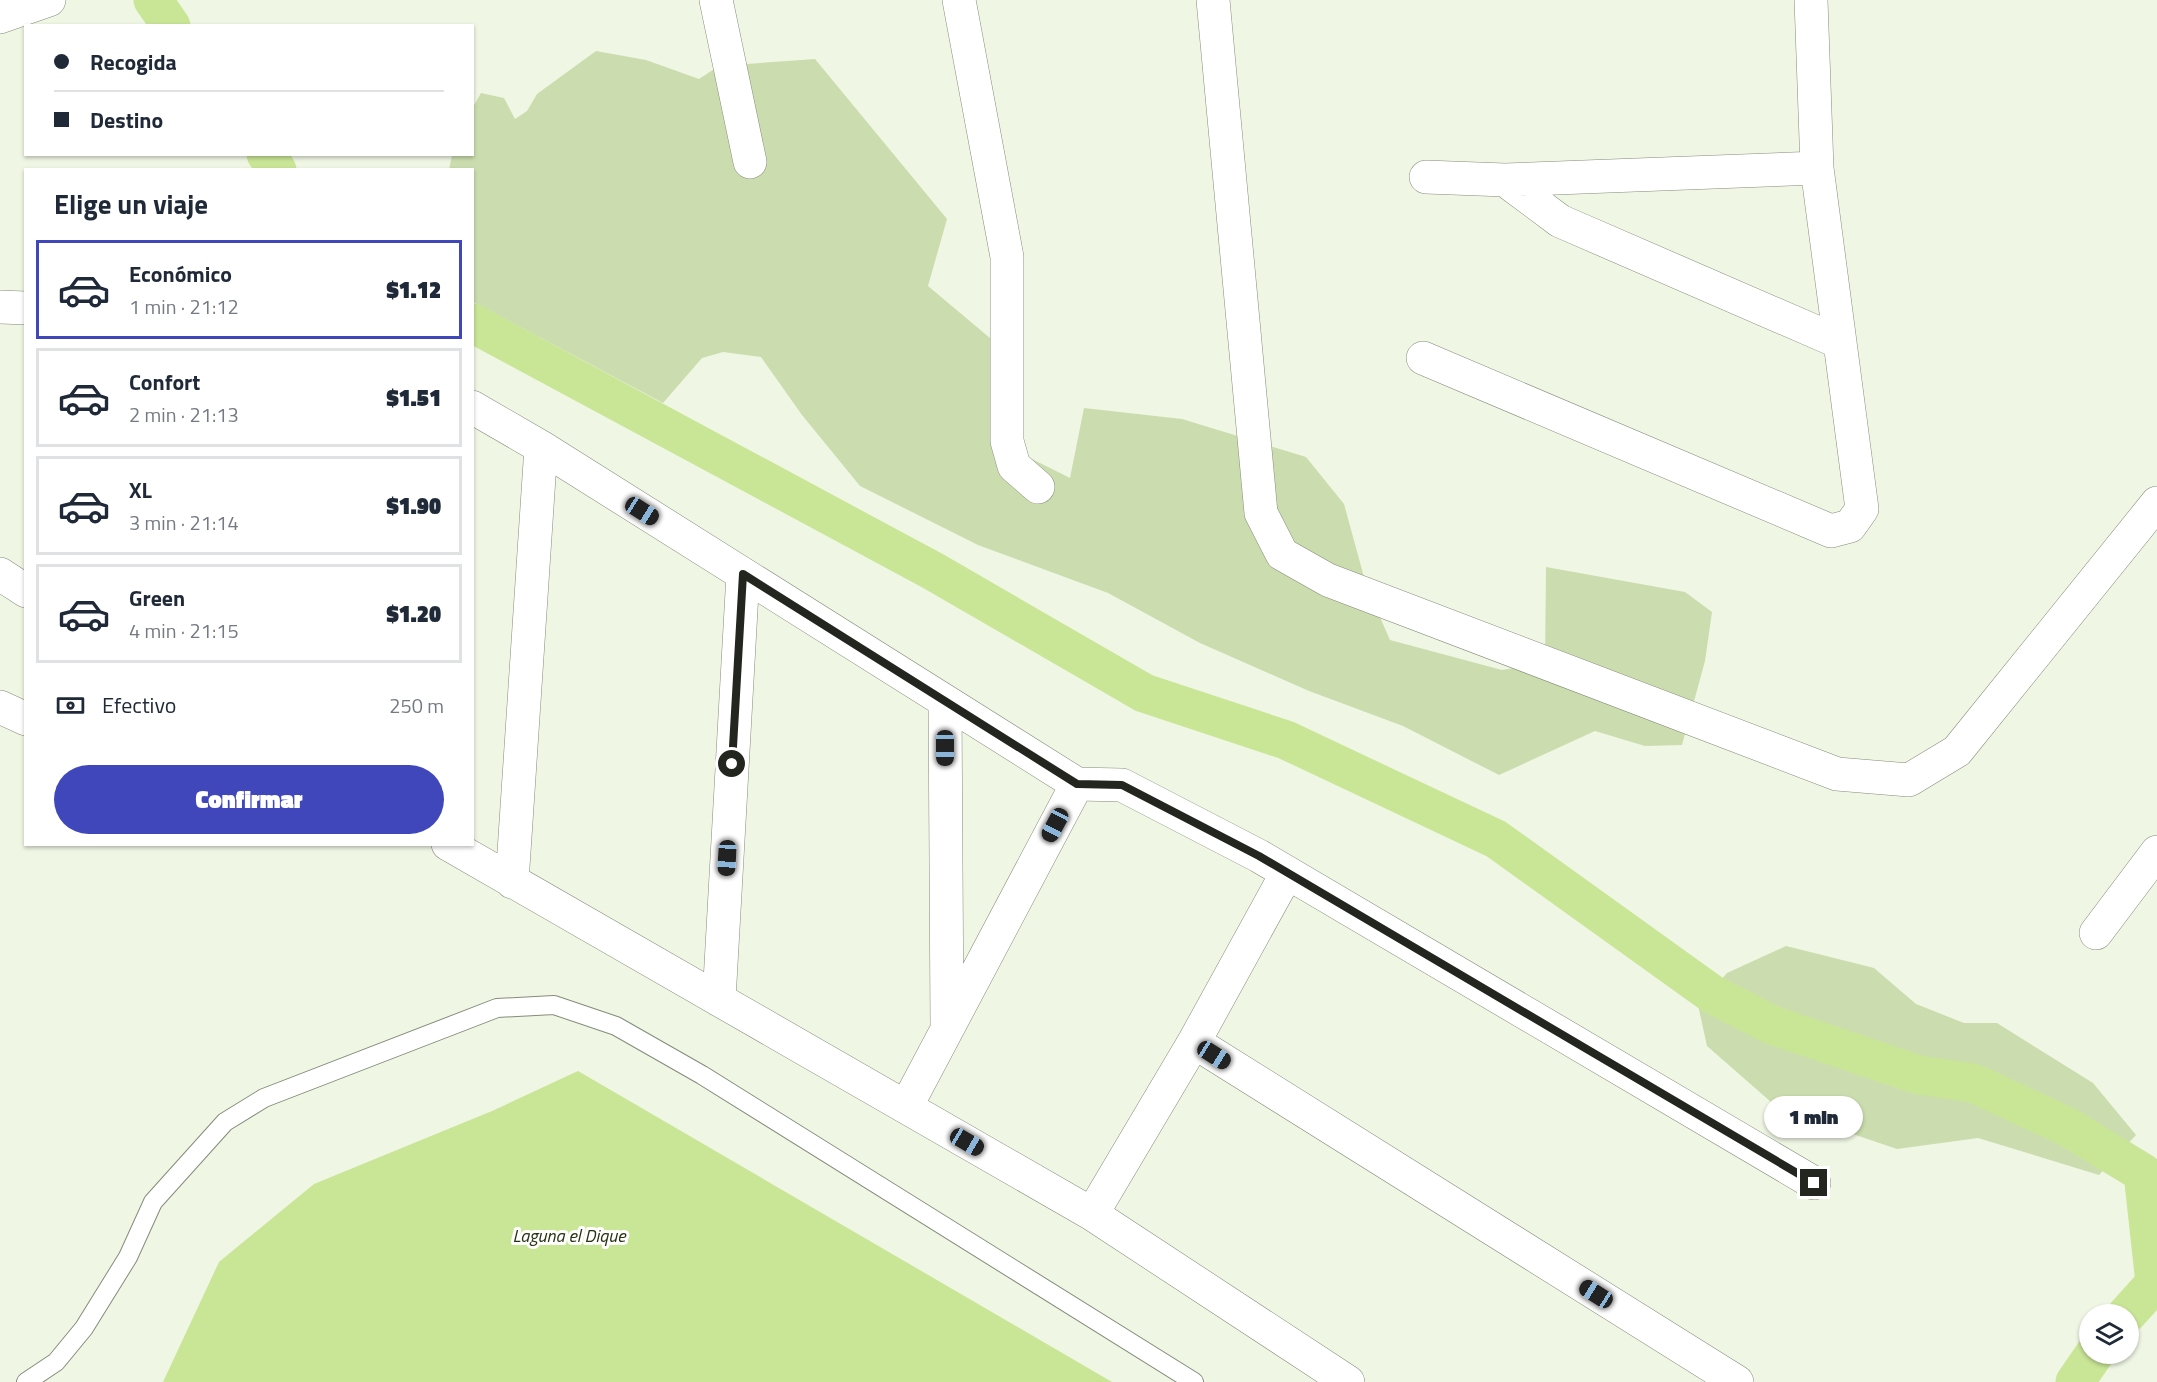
<!DOCTYPE html>
<html lang="es">
<head>
<meta charset="utf-8">
<style>
  body { margin:0; font-family:"Titillium Web",sans-serif; background:#f2f2f3; color:#1f2937; height:100vh; display:flex; flex-direction:column; font-size:22px; white-space:nowrap }
  * { box-sizing:border-box; margin:0 }
  p { font-size:20px; color:#747a83 }
  .icon { flex:none; width:33px; height:33px; fill:none; stroke:currentColor; stroke-width:2; stroke-linecap:round; stroke-linejoin:round }
  .map { position:relative; flex:1; overflow:hidden }
  .details { position:absolute; left:24px; top:168px; width:450px; height:678px; display:flex; flex-direction:column; background:#fff; border-radius:0px; box-shadow:0 2px 4px #0004 }
  .details>* { flex:none }
  .hud { position:absolute; left:24px; top:24px; width:450px; height:132px; border-radius:0px; box-shadow:0 2px 4px #0004; display:grid; align-content:center; height:132px; padding:0 30px; background:#fff }
  .tools { position:absolute; left:2079px; top:1304px; display:grid; gap:12px }
  .tools a { display:grid; place-items:center; width:60px; height:60px; border-radius:50%; background:#fff; box-shadow:0 2px 4px #0004; font-size:30px }
  .end { position:absolute; width:27px; height:27px; margin:-14px; border:8px solid #23251f; background:#fff; box-shadow:0 0 0 3px #fff }
  .from { border-radius:50% }
  .bubble { position:absolute; height:42px; border-radius:21px; background:#fff; box-shadow:0 2px 4px #0004; font-size:20px; font-weight:800; line-height:42px; text-align:center }
  .car { position:absolute; width:18px; height:36px; margin:-18px -9px; border-radius:8px; box-shadow:0 0 4px 2px #0007; background:linear-gradient(#222 24%,#8ab4d8 0 40%,#222 0 76%,#8ab4d8 0 86%,#222 0) }
  .hud b { display:flex; align-items:center; gap:21px; height:57px; font-size:22px }
  .hud b+b { border-top:2px solid #e0e1e3 }
  .hud i { width:15px; height:15px; background:#1f2937 }
  ul { padding:0; list-style:none }
  li { display:flex; align-items:center; gap:18px; height:99px; margin:0 12px 9px; padding:0 18px; border:3px solid #e0e1e3; border-radius:0px }
  li div { flex:1 }
  li b { display:block; font-size:22px }
  li em { font-style:normal; font-weight:800 }
  li.active { border-color:#4047bb }
  li>.icon { width:54px; height:54px; stroke-width:1.5 }
  h2 { padding:0 30px; font-size:27px; line-height:72px }
  .pay { display:flex; align-items:center; gap:15px; height:66px; padding:0 30px; font-size:22px }
  .pay p { margin-inline-start:auto }
  .button { display:flex; gap:12px; margin-top:auto; padding:12px 30px }
  .button a { flex:1; height:69px; border-radius:36px; background:#4047bb; color:#fff; font-size:24px; font-weight:800; line-height:69px; text-align:center }
  .map>svg:first-child { display:block }
</style>
</head>
<body>
<div class="map">
<svg width="2157" height="1382" viewBox="0 0 2157 1382">
  <rect width="100%" height="100%" fill="#eff6e4"/>
  <path fill="#cbddae" d="M596,51L646,60L699,79L719,66L815,59L947,219L928,286L1021,364L998,442L1070,478L1084,408L1182,419L1306,457L1344,504L1367,588L1390,640L1502,670L1545,663L1546,567L1685,592L1712,612L1705,661L1682,745L1645,746L1595,731L1499,775L1403,726L1309,691L1200,643L1108,593L978,545L860,486L802,415L761,357L723,352L702,358L663,403L473,302L472,170H449L452,155L472,154L473,107L481,93L504,98L515,119L527,111L537,94Z
    M1786,946L1874,968L1916,1004L1964,1023H1997L2093,1083L2136,1135L2099,1175L1978,1138L1897,1149L1779,1109L1707,1046L1698,1005L1727,973Z"/>
  <path fill="#c9e596" d="M578,1071L1112,1382H163L219,1262L314,1184L492,1111Z"/>
  <g fill="none" stroke-linecap="round" stroke-linejoin="round">
    <path stroke="#c9e596" stroke-width="39" d="M153,0L171,26
      M266,154L277,170
      M472,323L933,571L1144,693L1286,740L1496,839L1712,994L1772,1025L1919,1075L1973,1083L2066,1126L2143,1173L2155,1283L2127,1314
      M2075,1382L2095,1353"/>
    <g stroke="#858c7b" stroke-width="20">
      <path id="service" d="M26,1382L56,1362L84,1328L128,1257L153,1202L225,1122L264,1098L497,1008L554,1005L616,1026L702,1075L1194,1382"/>
    </g>
    <g stroke="#858c7b" stroke-width="34">
      <path id="minor" d="M716,0L750,162
        M959,0L1007,257V441L1014,466L1038,487
        M1213,0L1261,513L1282,554L1328,580L1837,774L1909,780L1957,751L2157,503
        M1426,177L1505,180L1817,168
        M1505,180L1560,221L1839,342
        M0,307L26,308
        M1423,358L1831,531L1850,526L1862,509L1817,168L1811,0
        M472,407L541,447L1077,784L1122,785L1259,856L1814,1183
        M0,574L26,591
        M945,701L947,1024
        M0,707L26,719
        M448,844L1092,1214L1348,1382
        M512,882L541,447
        M2096,933L2157,852
        M719,1000L743,574
        M1194,1042L1737,1382
        M906,1107L1077,784
        M1092,1214L1194,1042L1287,873"/>
    </g>
    <g stroke="#858c7b" stroke-width="34">
      <path id="tertiary" d="M0,17L49,0"/>
    </g>
    <use href="#service" stroke="#fff" stroke-width="18"/>
    <use href="#minor" stroke="#fff" stroke-width="33"/>
    <use href="#tertiary" stroke="#fff" stroke-width="33"/>
  </g>
  <g fill="none" stroke-linecap="round" stroke-linejoin="round">
    <path stroke="#23251f" stroke-width="8" d="M732,764L743,574L1077,784L1122,785L1259,856L1814,1183"/>
  </g>
  <g text-anchor="middle" stroke-width="6" stroke-linejoin="round" paint-order="stroke">
    <g font-size="18" font-style="italic" fill="#273211" stroke="#fff">
      <text x="569" y="1242">Laguna el Dique</text>
    </g>
  </g>
</svg>
<div class="tools">
<a><svg class="icon" aria-label="layers" viewBox="0 0 24 24"><path d="M12 4l9 5-9 5-9-5zM3 14l9 5 9-5"/></svg></a>
</div>
<i class="end from" style="left:732px;top:764px"></i>
<i class="end" style="left:1814px;top:1183px"></i>
<div class="bubble" style="left:1764px;top:1096px;width:99px">1 min</div>
<i class="car" style="left:642px;top:511px;rotate:122deg"></i>
<i class="car" style="left:945px;top:748px;rotate:180deg"></i>
<i class="car" style="left:1055px;top:825px;rotate:208deg"></i>
<i class="car" style="left:727px;top:858px;rotate:183deg"></i>
<i class="car" style="left:1214px;top:1055px;rotate:122deg"></i>
<i class="car" style="left:967px;top:1142px;rotate:120deg"></i>
<i class="car" style="left:1596px;top:1294px;rotate:302deg"></i>
<div class="hud">
<b><i class="from"></i>Recogida</b>
<b><i></i>Destino</b>
</div>
<section class="details">
<h2>Elige un viaje</h2>
<ul>
<li class="active"><svg class="icon" aria-label="car" viewBox="0 0 24 24"><path d="M5 17H2v-5l4-1 3-4h7l3 4 3 1v5h-3M9 17h6M6 11h13"/><circle cx="7" cy="17" r="2"/><circle cx="17" cy="17" r="2"/></svg><div><b>Económico</b><p>1 min · 21:12</p></div><em>$1.12</em></li>
<li><svg class="icon" aria-label="car" viewBox="0 0 24 24"><path d="M5 17H2v-5l4-1 3-4h7l3 4 3 1v5h-3M9 17h6M6 11h13"/><circle cx="7" cy="17" r="2"/><circle cx="17" cy="17" r="2"/></svg><div><b>Confort</b><p>2 min · 21:13</p></div><em>$1.51</em></li>
<li><svg class="icon" aria-label="car" viewBox="0 0 24 24"><path d="M5 17H2v-5l4-1 3-4h7l3 4 3 1v5h-3M9 17h6M6 11h13"/><circle cx="7" cy="17" r="2"/><circle cx="17" cy="17" r="2"/></svg><div><b>XL</b><p>3 min · 21:14</p></div><em>$1.90</em></li>
<li><svg class="icon" aria-label="car" viewBox="0 0 24 24"><path d="M5 17H2v-5l4-1 3-4h7l3 4 3 1v5h-3M9 17h6M6 11h13"/><circle cx="7" cy="17" r="2"/><circle cx="17" cy="17" r="2"/></svg><div><b>Green</b><p>4 min · 21:15</p></div><em>$1.20</em></li>
</ul>
<div class="pay"><svg class="icon" aria-label="cash" viewBox="0 0 24 24"><path d="M3 7h18v10H3z"/><circle cx="12" cy="12" r="2"/></svg>Efectivo<p>250 m</p></div>
<div class="button"><a>Confirmar</a></div>
</section>
</div>
</body>
</html>
